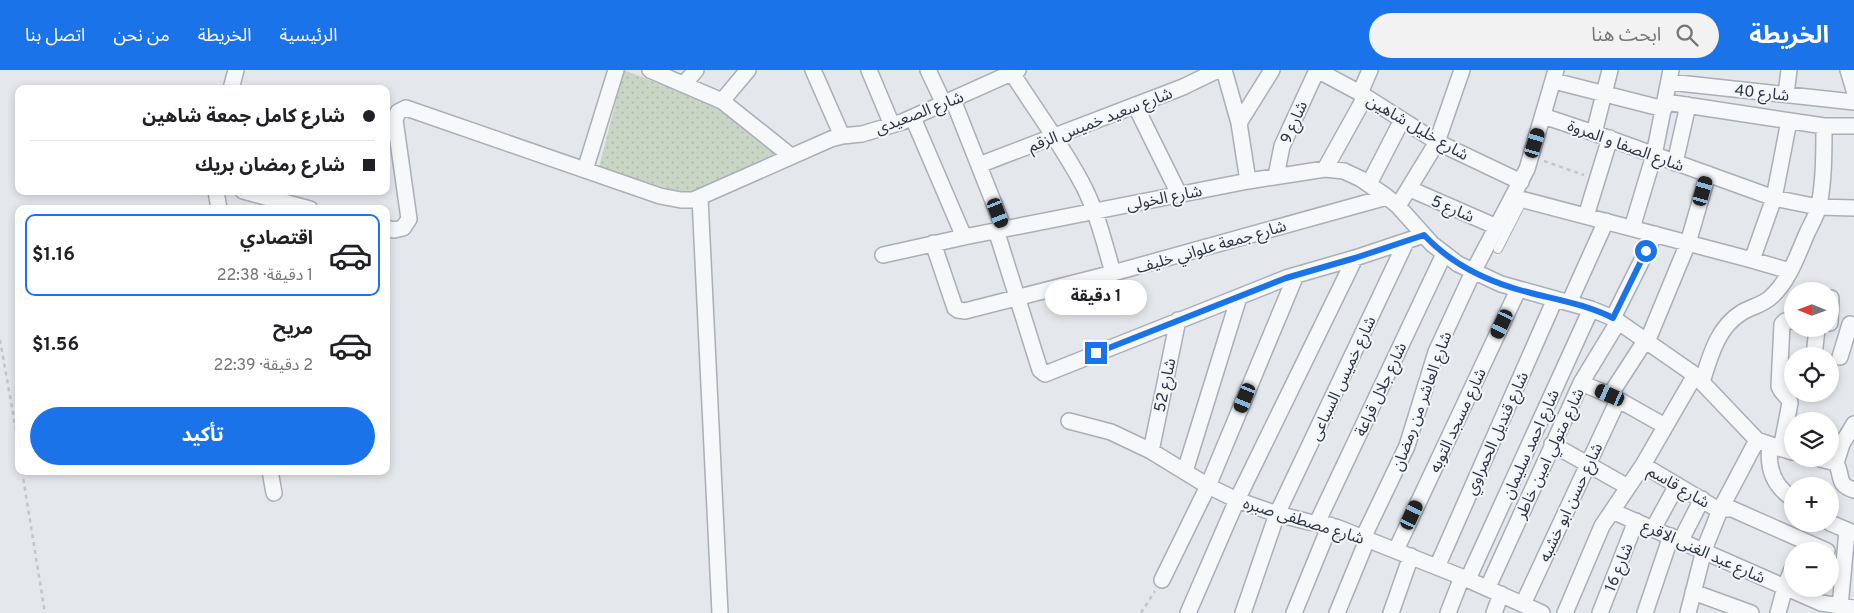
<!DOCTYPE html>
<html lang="ar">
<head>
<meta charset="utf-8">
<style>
  body { margin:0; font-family:Overpass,"Noto Sans Arabic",sans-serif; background:#f2f2f2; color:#202124; direction:rtl; height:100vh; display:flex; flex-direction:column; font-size:19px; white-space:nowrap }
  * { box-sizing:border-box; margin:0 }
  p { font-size:16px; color:#757577 }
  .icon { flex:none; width:28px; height:28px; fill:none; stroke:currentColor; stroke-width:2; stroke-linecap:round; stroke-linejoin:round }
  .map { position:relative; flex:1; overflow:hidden; direction:ltr }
  .side { position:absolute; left:15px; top:135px; width:375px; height:270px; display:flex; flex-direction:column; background:#fff; border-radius:10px; box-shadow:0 2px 8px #0003; direction:rtl }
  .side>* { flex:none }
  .banner { position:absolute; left:15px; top:15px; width:375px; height:110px; border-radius:10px; box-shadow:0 2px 8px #0003; direction:rtl; display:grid; align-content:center; height:110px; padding:0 15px; background:#fff }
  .needle { width:32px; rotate:271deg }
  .controls { position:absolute; left:1784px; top:212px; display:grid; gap:10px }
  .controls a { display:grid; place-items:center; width:55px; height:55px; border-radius:50%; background:#fff; box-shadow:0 2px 8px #0003; font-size:25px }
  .end { position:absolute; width:22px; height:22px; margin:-11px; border:6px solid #1a73e8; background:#fff; box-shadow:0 0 0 2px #fff }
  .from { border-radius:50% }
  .bubble { position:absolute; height:35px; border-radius:18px; background:#fff; box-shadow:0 2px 8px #0003; font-size:16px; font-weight:700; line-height:35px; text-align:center; direction:rtl }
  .car { position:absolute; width:15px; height:30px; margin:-15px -8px; border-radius:6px; box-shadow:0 0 4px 1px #0007; background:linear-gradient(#222 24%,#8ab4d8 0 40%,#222 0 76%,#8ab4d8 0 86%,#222 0) }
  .banner b { display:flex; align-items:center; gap:18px; height:48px; font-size:19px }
  .banner b+b { border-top:1px solid #e0e0e0 }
  .banner i { width:12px; height:12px; background:#202124 }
  ul { padding:9px 0 0; list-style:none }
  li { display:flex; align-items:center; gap:15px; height:82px; margin:0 10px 8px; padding:0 5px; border:2px solid transparent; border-radius:10px }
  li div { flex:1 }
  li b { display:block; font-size:19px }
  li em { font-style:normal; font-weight:700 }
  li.selected { border-color:#1a73e8 }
  li>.icon { width:45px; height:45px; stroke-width:1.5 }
  .action { display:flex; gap:10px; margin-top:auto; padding:10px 15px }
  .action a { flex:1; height:58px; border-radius:30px; background:#1a73e8; color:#fff; font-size:20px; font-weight:700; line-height:58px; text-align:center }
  header { display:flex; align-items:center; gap:30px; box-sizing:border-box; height:70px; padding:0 25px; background:#1a73e8; color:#fff }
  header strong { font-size:24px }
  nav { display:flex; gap:28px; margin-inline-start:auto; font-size:18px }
  .search { width:350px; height:45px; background:#f2f2f2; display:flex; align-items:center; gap:12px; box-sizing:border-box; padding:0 18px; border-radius:28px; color:#757577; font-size:19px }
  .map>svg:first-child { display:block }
</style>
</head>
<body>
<header>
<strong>الخريطة</strong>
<div class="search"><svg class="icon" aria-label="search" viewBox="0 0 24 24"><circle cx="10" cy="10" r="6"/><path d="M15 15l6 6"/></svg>ابحث هنا</div>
<nav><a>الرئيسية</a><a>الخريطة</a><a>من نحن</a><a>اتصل بنا</a></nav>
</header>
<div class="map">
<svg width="1854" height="543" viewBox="0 0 1854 543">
  <defs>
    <pattern id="grass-dots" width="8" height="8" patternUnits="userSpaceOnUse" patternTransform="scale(1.25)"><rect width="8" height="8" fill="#c9d6c5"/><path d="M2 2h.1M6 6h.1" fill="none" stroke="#adb8ab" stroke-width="1.8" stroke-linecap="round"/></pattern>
  </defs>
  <rect width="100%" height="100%" fill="#e4e7ec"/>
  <path fill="url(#grass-dots)" d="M624,0L720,37L780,82L744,103L702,122L685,124L599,97Z"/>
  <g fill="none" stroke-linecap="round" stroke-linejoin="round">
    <g stroke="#a9aeb7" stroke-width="10">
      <path id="lane" d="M1498,179L1523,130"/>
    </g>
    <g stroke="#a9aeb7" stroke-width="18">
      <path id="street" d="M650,0L722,31L791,86
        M813,0L842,66
        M869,0L892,55
        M928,0L944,34
        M1224,0L1239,53L1248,111
        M1317,0L1360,23L1437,72L1521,112
        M1848,0L1854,20
        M1012,3C1036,41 1065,79 1085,119C1098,146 1105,175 1113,203
        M1554,11L1664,39
        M1669,12L1854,32
        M684,14L696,0
        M231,19L236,0
        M1360,23L1370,0
        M1786,24L1789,0
        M953,30L1004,159
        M722,31L748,0
        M1666,32L1824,56H1854
        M1135,35L1179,124
        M1543,46L1594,63L1774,128L1818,137L1854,138
        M913,48L964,167
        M1239,53L1272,0
        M1594,63L1610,0
        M1675,93L1688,35
        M979,95L1183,17L1218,0
        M1325,99L1365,27
        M585,100L616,0
        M1276,106L1282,76L1317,0
        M1369,114L1402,50
        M1410,119L1497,157
        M216,121L219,139
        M243,121L310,139
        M1513,127L1752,190L1790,201
        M700,128L720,543
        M1398,136L1437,72L1462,0
        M1586,146L1610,68
        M386,158L394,160L403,158L409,149L395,50L398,42L406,38L660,126L681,130H693L831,69L842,66L862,64L902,52L1018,0
        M1632,158L1654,85L1671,0
        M996,160L1040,300L1045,304L1286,208L1355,188L1424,165
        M933,173L955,238L958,240L965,241L1113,203L1387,127
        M883,185L964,167L1248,111L1325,99L1344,101L1361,109L1387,127L1398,136L1432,174L1458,194L1501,214L1591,239L1613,248L1695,305L1757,370L1792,382
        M1752,190L1774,128L1789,51
        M1569,233L1606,151
        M1613,248L1655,164
        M1830,253L1831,228
        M1647,272L1688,173L1708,104
        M1814,286L1817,259
        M1840,287L1850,254
        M1702,312C1710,287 1717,258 1741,243C1750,237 1763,235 1771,227C1790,210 1798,183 1808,161C1812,153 1817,144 1819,136C1824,110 1824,82 1824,56
        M1581,313L1610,325L1665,356
        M1610,325L1645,271
        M1069,351L1111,362L1151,381L1208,416L1237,430L1277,444L1309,452L1336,457L1462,507L1542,543
        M1552,374L1628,417
        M1770,376C1767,398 1774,416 1792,428
        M1781,379L1790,333C1789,326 1781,324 1779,316L1782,254L1785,251H1792
        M1151,381L1178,250
        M1820,389L1836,393C1843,405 1836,415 1854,420
        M1836,393L1842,374L1854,354
        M1643,395L1717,439H1732L1827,481
        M270,401L274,423
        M1185,401L1239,227
        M1612,441L1821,533L1854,538
        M1317,453L1444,184
        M1830,453L1854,463
        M1653,459L1677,415
        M1363,468L1407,376L1436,282L1473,202L1527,99L1556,0
        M1681,470L1702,429
        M1396,480L1518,220
        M1437,497L1555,229
        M1468,509L1591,239
        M1162,510L1208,416L1296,205
        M1488,517L1581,313L1618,252
        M1693,522L1751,543
        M1523,534L1618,330
        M1840,537L1847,461
        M1188,543L1237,430L1355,188
        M1243,543L1277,444L1406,172
        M1294,543L1330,455
        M1337,543L1367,470
        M1391,543L1411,486
        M1448,543L1462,507
        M1494,543L1501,524
        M1565,543L1602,456L1643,395L1695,305
        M1600,543L1636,451
        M1645,543L1671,466
        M1688,543L1704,480L1720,440L1757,370
        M1778,543L1785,517L1792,499"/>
    </g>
    <path stroke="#c2c5cb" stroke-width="2.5" stroke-dasharray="4 4" stroke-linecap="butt" d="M1544,91L1584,105
      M0,270L19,377
      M22,401L45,543
      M1141,543L1155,521"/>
    <use href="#lane" stroke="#f7f8fa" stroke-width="8"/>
    <use href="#street" stroke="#f7f8fa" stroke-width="15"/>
  </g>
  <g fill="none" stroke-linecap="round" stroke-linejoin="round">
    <path stroke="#1a73e8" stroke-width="6" d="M1096,283L1286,208L1355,188L1424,165C1453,196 1490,213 1531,223C1559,230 1587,235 1613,248L1646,181"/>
  </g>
  <g text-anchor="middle" stroke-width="4" stroke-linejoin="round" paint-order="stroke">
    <g font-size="16" fill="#2b3445" stroke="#f4f6f9">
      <text transform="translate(1762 22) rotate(6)" y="6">شارع 40</text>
      <text transform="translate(919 42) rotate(-21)" y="6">شارع الصعيدى</text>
      <text transform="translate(1100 49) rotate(-21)" y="6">شارع سعيد خميس الزقم</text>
      <text transform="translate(1293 52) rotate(-66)" y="6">شارع 9</text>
      <text transform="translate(1418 57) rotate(30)" y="6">شارع خليل شاهين</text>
      <text transform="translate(1626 75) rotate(20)" y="6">شارع الصفا و المروة</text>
      <text transform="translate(1164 127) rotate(-11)" y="6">شارع الخولى</text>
      <text transform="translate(1453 138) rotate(23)" y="6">شارع 5</text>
      <text transform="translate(1211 176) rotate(-16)" y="6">شارع جمعة علواني خليف</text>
      <text transform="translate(1342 308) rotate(-65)" y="6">شارع خميس السباعى</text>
      <text transform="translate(1164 315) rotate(-78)" y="6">شارع 52</text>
      <text transform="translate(1380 319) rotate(-65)" y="6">شارع جلال قراعة</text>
      <text transform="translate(1421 331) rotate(-70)" y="6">شارع العاشر من رمضان</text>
      <text transform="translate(1457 350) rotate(-65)" y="6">شارع مسجد التوبه</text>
      <text transform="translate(1496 363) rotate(-66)" y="6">شارع قنديل الحمراوي</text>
      <text transform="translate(1530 374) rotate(-66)" y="6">شارع احمد سليمان</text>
      <text transform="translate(1549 383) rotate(-65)" y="6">شارع متولي امين خاطر</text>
      <text transform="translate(1679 416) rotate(30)" y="6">شارع قاسم</text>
      <text transform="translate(1570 432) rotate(-65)" y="6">شارع حسن ابو خشبه</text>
      <text transform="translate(1304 450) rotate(17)" y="6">شارع مصطفى صبره</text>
      <text transform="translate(1704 481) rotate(24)" y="6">شارع عبد الغنى الاقرع</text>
      <text transform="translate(1618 497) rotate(-68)" y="6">شارع 16</text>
    </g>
  </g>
</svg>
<div class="controls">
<a><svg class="needle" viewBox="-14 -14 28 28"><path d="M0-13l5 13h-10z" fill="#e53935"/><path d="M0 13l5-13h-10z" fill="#757577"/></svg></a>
<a><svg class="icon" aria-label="locate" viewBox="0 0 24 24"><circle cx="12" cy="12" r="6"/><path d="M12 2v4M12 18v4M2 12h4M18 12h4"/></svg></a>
<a><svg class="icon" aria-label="layers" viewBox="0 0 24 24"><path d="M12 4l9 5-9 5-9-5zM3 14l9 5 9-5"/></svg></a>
<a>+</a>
<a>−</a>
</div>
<i class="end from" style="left:1646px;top:181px"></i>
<i class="end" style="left:1096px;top:283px"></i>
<div class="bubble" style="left:1045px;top:210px;width:102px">1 دقيقة</div>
<i class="car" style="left:1535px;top:73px;rotate:17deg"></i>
<i class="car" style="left:1703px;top:121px;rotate:16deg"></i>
<i class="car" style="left:998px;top:143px;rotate:159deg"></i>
<i class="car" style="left:1502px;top:254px;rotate:205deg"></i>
<i class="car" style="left:1610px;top:325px;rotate:294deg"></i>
<i class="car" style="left:1245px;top:328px;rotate:202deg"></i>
<i class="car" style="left:1412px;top:445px;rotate:25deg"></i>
<div class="banner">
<b><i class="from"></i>شارع كامل جمعة شاهين</b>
<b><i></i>شارع رمضان بريك</b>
</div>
<section class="side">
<ul>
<li class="selected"><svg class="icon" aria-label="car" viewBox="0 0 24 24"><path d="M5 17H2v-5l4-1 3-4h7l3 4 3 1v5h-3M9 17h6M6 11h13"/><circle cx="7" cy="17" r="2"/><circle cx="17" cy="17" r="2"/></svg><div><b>اقتصادي</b><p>1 دقيقة · 22:38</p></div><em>$1.16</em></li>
<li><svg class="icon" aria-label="car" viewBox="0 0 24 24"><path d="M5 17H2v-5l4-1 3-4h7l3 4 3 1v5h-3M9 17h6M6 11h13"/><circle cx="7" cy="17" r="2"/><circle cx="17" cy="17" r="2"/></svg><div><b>مريح</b><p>2 دقيقة · 22:39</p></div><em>$1.56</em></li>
</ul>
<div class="action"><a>تأكيد</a></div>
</section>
</div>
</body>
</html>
